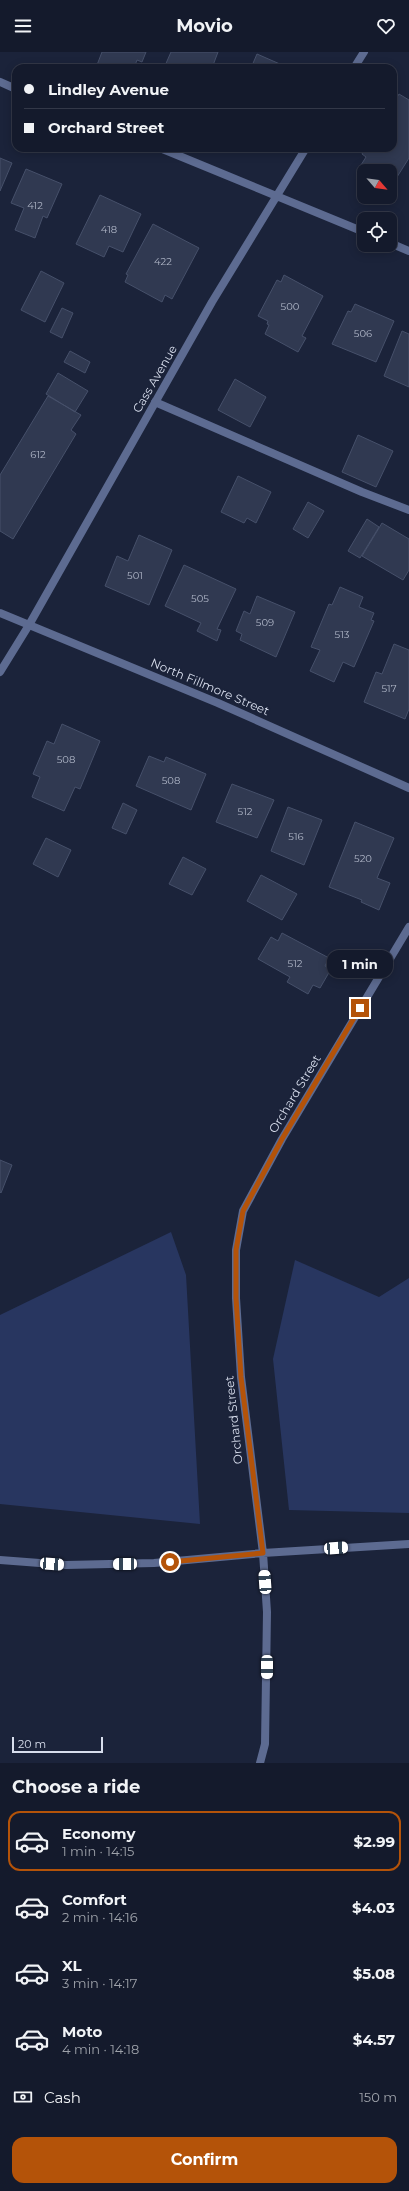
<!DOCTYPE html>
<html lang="en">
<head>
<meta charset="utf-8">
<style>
  body { margin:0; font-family:Montserrat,sans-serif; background:#212738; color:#f1f3f6; height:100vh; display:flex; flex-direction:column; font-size:15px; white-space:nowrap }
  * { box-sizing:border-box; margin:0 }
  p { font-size:13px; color:#9da1a9 }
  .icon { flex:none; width:22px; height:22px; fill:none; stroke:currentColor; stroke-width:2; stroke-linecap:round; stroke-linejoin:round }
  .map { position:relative; height:1711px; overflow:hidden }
  .panel { display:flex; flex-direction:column; background:#141a2c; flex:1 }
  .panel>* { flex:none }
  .banner { position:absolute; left:12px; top:12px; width:385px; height:88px; border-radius:12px; box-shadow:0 2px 10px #0003,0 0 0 1px #333848; display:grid; align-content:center; height:88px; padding:0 12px; background:#141a2c }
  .needle { width:26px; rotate:118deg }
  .tools { position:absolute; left:357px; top:112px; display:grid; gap:8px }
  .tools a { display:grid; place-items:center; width:40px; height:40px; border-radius:8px; background:#141a2c; box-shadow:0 2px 10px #0003,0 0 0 1px #333848; font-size:20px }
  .scale { position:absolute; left:12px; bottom:10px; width:91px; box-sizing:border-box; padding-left:4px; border:2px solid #d8deed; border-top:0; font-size:11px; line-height:14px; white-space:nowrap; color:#d8deed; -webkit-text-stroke:3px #1b233a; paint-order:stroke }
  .end { position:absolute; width:18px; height:18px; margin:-9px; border:5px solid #b45309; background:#fff; box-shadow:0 0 0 2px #fff }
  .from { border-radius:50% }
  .bubble { position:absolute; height:28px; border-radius:12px; background:#141a2c; box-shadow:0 2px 10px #0003,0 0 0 1px #333848; font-size:13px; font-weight:700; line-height:28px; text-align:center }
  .car { position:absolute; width:12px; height:24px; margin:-12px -6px; border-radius:5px; box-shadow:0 0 3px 1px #0007; background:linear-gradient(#fff 24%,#345 0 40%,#fff 0 76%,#345 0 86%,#fff 0) }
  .banner b { display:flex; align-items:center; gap:14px; height:38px; font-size:15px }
  .banner b+b { border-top:1px solid #333848 }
  .banner i { width:10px; height:10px; background:#f1f3f6 }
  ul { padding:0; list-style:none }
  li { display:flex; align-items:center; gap:12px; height:60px; margin:0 8px 6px; padding:0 4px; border:2px solid transparent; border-radius:12px }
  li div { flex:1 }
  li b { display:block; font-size:15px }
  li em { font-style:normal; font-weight:700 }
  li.on { border-color:#b45309 }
  li>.icon { width:36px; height:36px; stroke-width:1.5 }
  h2 { padding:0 12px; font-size:18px; line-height:48px }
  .pay { display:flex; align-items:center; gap:10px; height:44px; padding:0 12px; font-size:15px }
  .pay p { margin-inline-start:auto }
  .cta { display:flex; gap:8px; margin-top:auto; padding:8px 12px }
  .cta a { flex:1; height:46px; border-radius:12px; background:#b45309; color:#fff; font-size:16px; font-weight:700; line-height:46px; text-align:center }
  header { display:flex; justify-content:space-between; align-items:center; height:52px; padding:0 12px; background:#141a2c; font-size:18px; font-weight:700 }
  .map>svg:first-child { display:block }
</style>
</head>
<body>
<header><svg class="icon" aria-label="menu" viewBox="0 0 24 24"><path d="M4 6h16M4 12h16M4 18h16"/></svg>Movio<svg class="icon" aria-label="heart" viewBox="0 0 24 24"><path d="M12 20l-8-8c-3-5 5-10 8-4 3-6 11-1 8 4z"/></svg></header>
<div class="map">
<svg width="409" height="1711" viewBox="0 0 409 1711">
  <rect width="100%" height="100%" fill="#1b233a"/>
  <path fill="#283660" d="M171,1180L186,1223L200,1472L0,1452V1263Z
    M295,1208L379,1245L409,1226V1461L289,1458L273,1307Z"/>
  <path fill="#303951" stroke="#46506a" d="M102,0H146L142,10L137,8L134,16H105L97,13Z
    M171,0H218L212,16H164Z
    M257,2L289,16H251Z
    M399,42L409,48V106L397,125L391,121L390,124V119H370L361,113L366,105L362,102L365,96H393V52Z
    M0,106L12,111L0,139Z
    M26,117L62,132L47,166L43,164L35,186L15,178L24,156L11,151Z
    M100,143L141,162L123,200L109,194L104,205L76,192Z
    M153,172L199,196L172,247L165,243L162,250L125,230L128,223L126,222Z
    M41,219L64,231L45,270L21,258Z
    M284,223L323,244L302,284L306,286L298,300L265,282L269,273L267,272L268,269L258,264L277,228L281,230Z
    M355,252L394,269L376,310L332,292L348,259L351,260Z
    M62,256L73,261L62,286L50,280Z
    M402,279L409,282V335L384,324Z
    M70,299L90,310L85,321L64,310Z
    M58,321L88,339L75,360L46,342Z
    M235,327L266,345L250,375L218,358Z
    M48,344L81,363L71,378L76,382L13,487L0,479V423Z
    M358,383L393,399L376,435L342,420Z
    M238,424L271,440L256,471L247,466L244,471L221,460Z
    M308,450L324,459L308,486L293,477Z
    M367,467L379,475L360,506L348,499Z
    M382,471L409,487V518L403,528L362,504Z
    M139,483L172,498L149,553L105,534L117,504L128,509Z
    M184,513L236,537L217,577L221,578L217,589L197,579L201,571L165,554Z
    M340,535L363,545L359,555L374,561L371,568L374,569L354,615L343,610L334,630L310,619L320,598L311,595L329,552L332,553Z
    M257,544L295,560L276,605L240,588L242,582L236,579L244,559L250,562Z
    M394,592L409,598V657L405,667L364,650L376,620L382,622Z
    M62,672L100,689L80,737L75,735L64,759L32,745L40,725L33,722L47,689L54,692Z
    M149,704L164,710L166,705L206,722L191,758L136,734Z
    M232,732L274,748L257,786L216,770Z
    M123,751L137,758L126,782L112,776Z
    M288,755L322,768L304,813L271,799Z
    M355,770L394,786L377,826L390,831L379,858L361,850L362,848L329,835Z
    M46,786L71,798L58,825L33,812Z
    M183,805L206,817L192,843L169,832Z
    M261,823L297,842L282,868L247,849Z
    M282,881L329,906L325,914L331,917L320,936L313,933L308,942L287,930L290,925L258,907L271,885L278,889Z
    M0,1108L12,1113L1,1141L0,1140Z"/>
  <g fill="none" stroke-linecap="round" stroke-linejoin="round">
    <path stroke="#5d6b91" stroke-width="8" d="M155,350L362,440L409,458
      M0,620L29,573"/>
    <path stroke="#5d6b91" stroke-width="8" d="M354,16L364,0
      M0,30L16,37
      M160,96L364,180
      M390,191L409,199
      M0,561L218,651L409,736
      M29,573L212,250L306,96
      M0,1508L66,1513L154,1511L263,1501L409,1492
      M260,1711L265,1692L267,1560L263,1501L241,1325L236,1246V1198L243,1159L282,1087L409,875"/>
  </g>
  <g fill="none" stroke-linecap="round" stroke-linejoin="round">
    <path stroke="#b45309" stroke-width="5" d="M170,1510L263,1501L241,1325L236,1246V1198L243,1159L282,1087L360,956"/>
  </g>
  <g text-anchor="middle" stroke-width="3.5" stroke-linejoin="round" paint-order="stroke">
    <g font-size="10" fill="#aeb5c6">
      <text x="35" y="157">412</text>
      <text x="109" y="181">418</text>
      <text x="163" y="213">422</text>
      <text x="290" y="258">500</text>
      <text x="363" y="285">506</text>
      <text x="38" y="406">612</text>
      <text x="135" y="527">501</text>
      <text x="200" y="550">505</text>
      <text x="265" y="574">509</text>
      <text x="342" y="586">513</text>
      <text x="389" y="640">517</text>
      <text x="66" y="711">508</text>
      <text x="171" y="732">508</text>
      <text x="245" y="763">512</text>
      <text x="296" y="788">516</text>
      <text x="363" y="810">520</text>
      <text x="295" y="915">512</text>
    </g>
    <g font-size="12" fill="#d8deed" stroke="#1b233a">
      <text transform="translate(155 327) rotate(-60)" y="4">Cass Avenue</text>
      <text transform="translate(210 635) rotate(23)" y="4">North Fillmore Street</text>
      <text transform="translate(295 1042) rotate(-59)" y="4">Orchard Street</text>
      <text transform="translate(234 1368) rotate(-96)" y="4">Orchard Street</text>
    </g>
  </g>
</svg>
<div class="tools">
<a><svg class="needle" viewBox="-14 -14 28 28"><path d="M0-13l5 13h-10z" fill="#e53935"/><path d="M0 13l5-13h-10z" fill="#9da1a9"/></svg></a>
<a><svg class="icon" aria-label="locate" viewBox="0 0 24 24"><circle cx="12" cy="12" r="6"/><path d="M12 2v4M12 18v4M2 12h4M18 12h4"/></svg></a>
</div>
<div class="scale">20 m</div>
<i class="end from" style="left:170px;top:1510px"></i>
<i class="end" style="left:360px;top:956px"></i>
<div class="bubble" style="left:327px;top:898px;width:66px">1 min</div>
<i class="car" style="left:336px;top:1496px;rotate:86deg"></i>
<i class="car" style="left:52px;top:1512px;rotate:94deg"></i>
<i class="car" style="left:125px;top:1512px;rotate:269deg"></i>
<i class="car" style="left:265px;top:1530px;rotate:356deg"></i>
<i class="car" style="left:267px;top:1615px;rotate:180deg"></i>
<div class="banner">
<b><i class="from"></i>Lindley Avenue</b>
<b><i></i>Orchard Street</b>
</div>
</div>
<section class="panel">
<h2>Choose a ride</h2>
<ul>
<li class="on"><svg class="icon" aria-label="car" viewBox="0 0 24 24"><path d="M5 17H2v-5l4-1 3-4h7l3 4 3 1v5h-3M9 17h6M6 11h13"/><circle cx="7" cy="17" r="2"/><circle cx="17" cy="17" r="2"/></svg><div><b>Economy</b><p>1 min · 14:15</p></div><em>$2.99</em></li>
<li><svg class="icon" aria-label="car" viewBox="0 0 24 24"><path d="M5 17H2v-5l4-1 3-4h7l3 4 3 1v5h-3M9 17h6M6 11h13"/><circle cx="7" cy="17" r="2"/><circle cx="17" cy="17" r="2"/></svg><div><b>Comfort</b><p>2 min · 14:16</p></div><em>$4.03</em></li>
<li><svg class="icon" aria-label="car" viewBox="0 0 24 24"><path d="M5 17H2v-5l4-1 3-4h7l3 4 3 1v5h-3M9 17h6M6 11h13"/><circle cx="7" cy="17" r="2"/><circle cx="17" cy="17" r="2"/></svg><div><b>XL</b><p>3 min · 14:17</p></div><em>$5.08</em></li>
<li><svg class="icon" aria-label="car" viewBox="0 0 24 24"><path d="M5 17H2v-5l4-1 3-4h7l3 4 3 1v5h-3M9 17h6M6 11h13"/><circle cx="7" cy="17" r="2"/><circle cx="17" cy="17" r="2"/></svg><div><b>Moto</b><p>4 min · 14:18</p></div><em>$4.57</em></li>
</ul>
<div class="pay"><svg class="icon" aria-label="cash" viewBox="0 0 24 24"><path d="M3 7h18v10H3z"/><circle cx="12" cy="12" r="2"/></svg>Cash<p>150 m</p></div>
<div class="cta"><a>Confirm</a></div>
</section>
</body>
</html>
